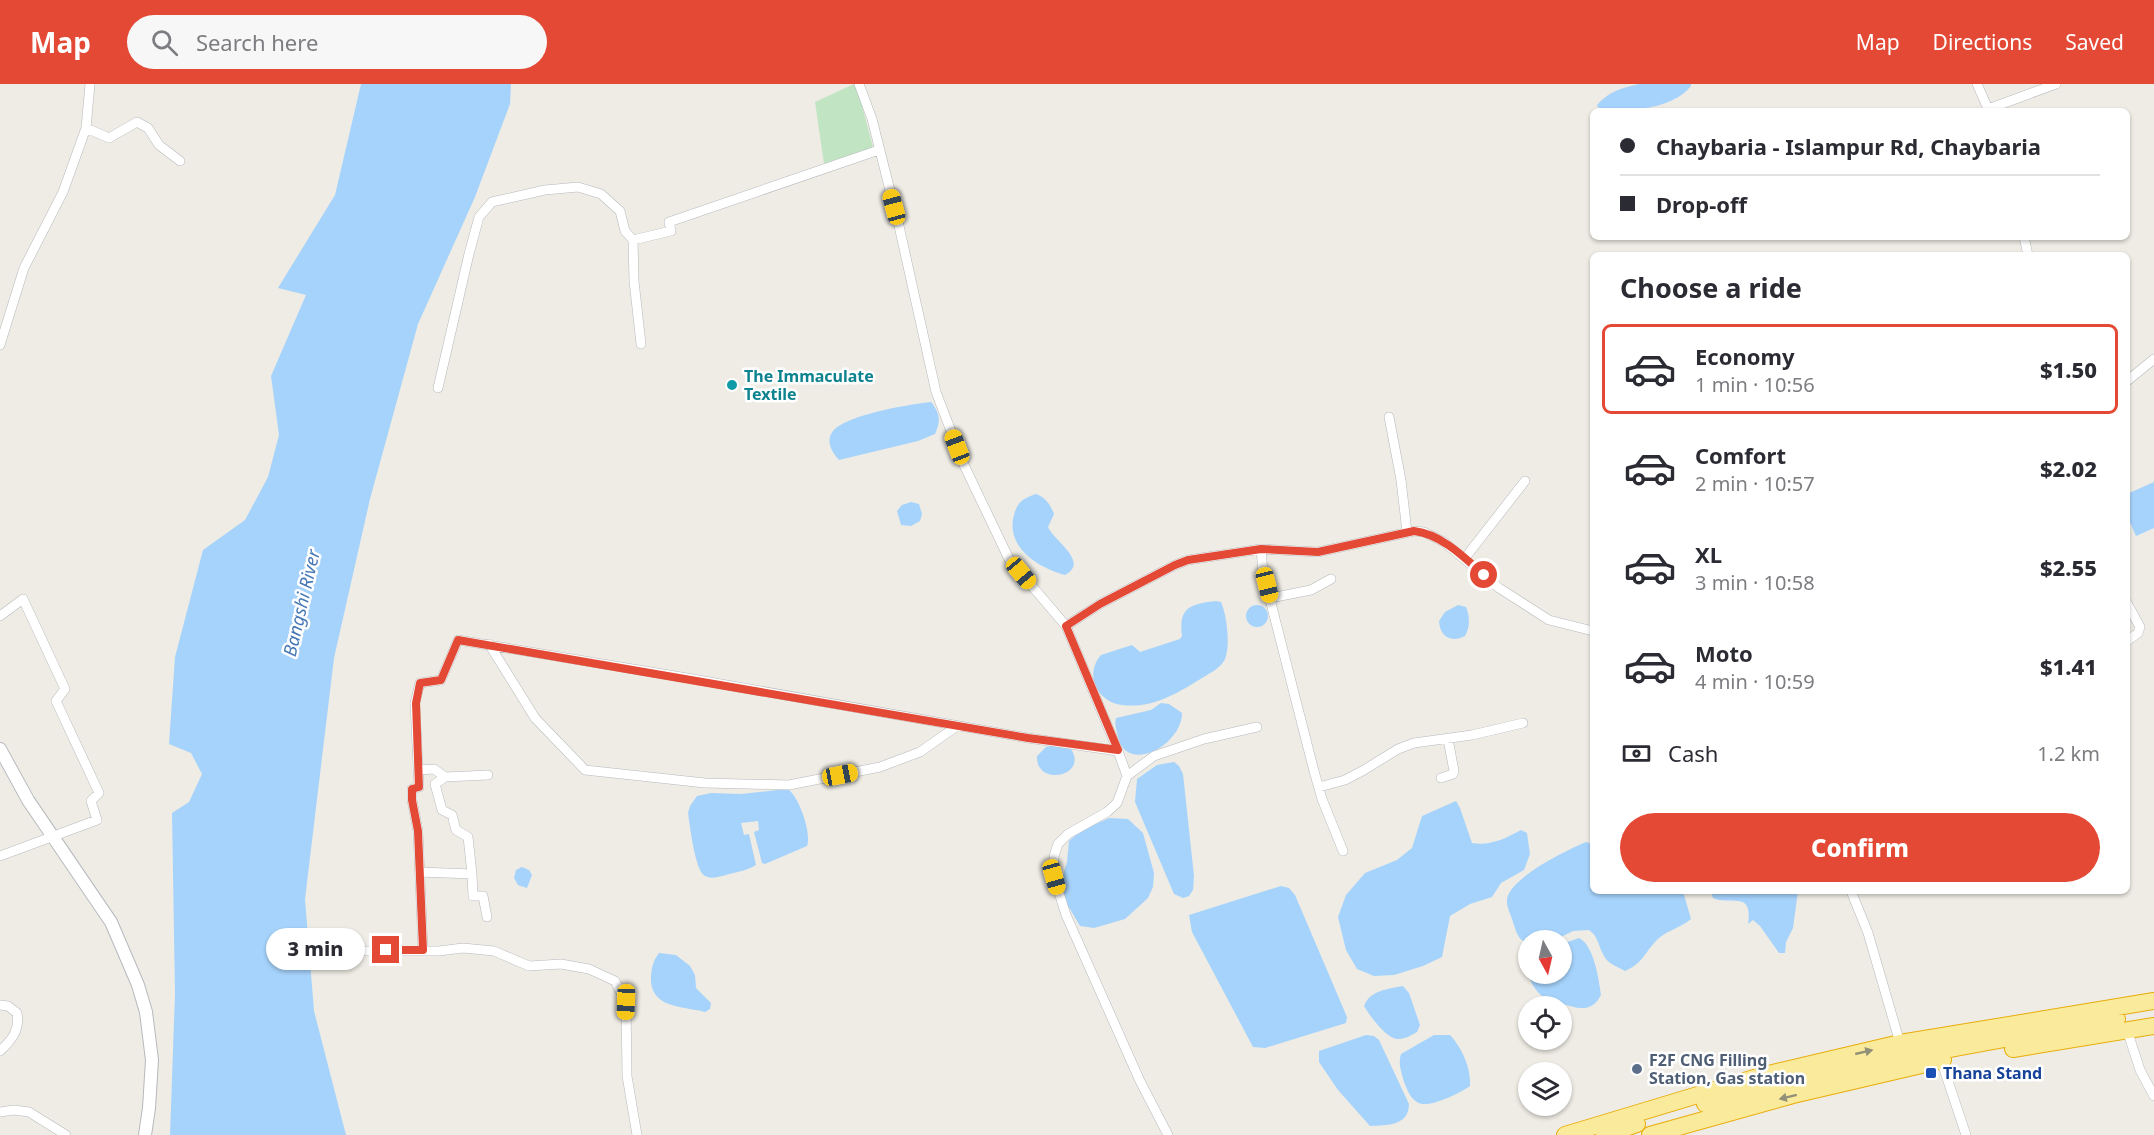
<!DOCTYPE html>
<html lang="en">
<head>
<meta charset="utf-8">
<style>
  body { margin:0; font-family:"Noto Sans",sans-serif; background:#f7f7f7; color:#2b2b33; height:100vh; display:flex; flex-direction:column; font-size:22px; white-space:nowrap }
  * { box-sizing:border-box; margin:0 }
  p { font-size:20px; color:#7c7c81 }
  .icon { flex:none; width:33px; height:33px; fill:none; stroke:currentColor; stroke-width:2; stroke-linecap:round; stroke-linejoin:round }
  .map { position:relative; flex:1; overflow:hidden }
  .side { position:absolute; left:1590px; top:168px; width:540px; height:642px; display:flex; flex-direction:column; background:#fff; border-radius:9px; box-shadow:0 2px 4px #0004 }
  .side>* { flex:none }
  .hud { position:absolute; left:1590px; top:24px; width:540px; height:132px; border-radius:9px; box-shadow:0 2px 4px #0004; display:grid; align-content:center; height:132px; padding:0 30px; background:#fff }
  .needle { width:39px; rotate:172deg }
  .fabs { position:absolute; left:1518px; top:846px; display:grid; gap:12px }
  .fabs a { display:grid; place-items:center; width:54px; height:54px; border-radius:50%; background:#fff; box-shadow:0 2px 4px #0004; font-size:30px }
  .end { position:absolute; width:27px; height:27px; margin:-14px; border:8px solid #e34935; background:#fff; box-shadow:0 0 0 3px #fff }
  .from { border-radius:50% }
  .bubble { position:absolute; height:42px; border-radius:21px; background:#fff; box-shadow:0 2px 4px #0004; font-size:20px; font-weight:800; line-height:42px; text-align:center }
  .car { position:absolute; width:18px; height:36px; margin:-18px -9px; border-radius:8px; box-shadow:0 0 4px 2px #0007; background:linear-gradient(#f5c518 24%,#345 0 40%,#f5c518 0 76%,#345 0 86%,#f5c518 0) }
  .hud b { display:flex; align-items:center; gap:21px; height:57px; font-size:22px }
  .hud b+b { border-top:2px solid #e1e1e2 }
  .hud i { width:15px; height:15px; background:#2b2b33 }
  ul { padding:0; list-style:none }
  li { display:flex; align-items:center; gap:18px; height:90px; margin:0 12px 9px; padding:0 18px; border:3px solid transparent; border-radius:9px }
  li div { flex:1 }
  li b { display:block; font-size:22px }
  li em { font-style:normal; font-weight:800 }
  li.active { border-color:#e34935 }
  li>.icon { width:54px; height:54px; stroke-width:1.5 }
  h2 { padding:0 30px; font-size:27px; line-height:72px }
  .pay { display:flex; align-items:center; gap:15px; height:66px; padding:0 30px; font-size:22px }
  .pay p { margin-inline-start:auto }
  .action { display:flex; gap:12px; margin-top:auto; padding:12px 30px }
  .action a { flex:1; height:69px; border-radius:36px; background:#e34935; color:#fff; font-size:24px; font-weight:800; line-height:69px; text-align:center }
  header { display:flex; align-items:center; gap:36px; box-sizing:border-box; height:84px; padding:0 30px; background:#e34935; color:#fff }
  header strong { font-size:28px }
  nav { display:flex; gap:33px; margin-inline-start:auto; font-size:21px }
  .search { width:420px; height:54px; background:#f7f7f7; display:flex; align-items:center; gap:15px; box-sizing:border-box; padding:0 21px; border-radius:33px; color:#7c7c81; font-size:22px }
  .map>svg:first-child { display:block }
</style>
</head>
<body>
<header>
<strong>Map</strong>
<div class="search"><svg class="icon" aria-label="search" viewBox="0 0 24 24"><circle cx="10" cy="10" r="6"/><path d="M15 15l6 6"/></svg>Search here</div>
<nav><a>Map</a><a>Directions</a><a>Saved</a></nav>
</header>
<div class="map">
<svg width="2154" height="1051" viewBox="0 0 2154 1051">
  <rect width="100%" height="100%" fill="#eeece4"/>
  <path fill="#c1e5c2" d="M854,0H856L873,63L824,80L815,18Z"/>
  <path fill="#a6d3fc" d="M361,0H511L510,20L475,113L418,240L370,415L334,574L305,815L314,927L346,1051H170L175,910L172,729L189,718L202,690L191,669L169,660L175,573L203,466L245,436L268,393L279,351L271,292L306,211L278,204L335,111Z
    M1639,0H1691V2C1672,26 1628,27 1600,27L1597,21C1609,7 1622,4 1639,0Z
    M931,318C940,329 941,337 935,350L918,357L839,376C832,368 825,357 833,347C846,331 910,320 931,318Z
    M2154,398V444L2136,452L2127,432V410Z
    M1036,410C1046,414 1050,420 1054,430L1048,443C1054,457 1090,478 1065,491C1038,484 1005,463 1014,431C1017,418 1024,414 1036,410Z
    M911,418L919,420L922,430L920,437L911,442L901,441L897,427L902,421Z
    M1216,517L1221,518C1227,531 1231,565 1224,577C1219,585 1210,589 1202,594C1178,609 1152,625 1122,621C1097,618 1084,590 1101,571L1132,561L1140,568L1180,555L1182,552C1178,523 1191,520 1216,517Z
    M1458,521L1466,523C1470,532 1470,544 1465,552C1451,559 1440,553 1439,537L1445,528Z
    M1246 532a11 11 0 1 1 22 0a11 11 0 1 1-22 0Z
    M1161,619L1169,620L1182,629C1182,661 1127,691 1118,653C1117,646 1114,641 1116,634L1151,626Z
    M1055,661L1071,665C1089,693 1035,703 1037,672L1046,663Z
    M1174,678L1179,682L1183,690L1194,792L1193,806L1189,812L1183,814L1174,810L1135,718L1137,695L1157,681Z
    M788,705C799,713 812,749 807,762L765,780L762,779L754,748L759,746L758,737L741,739L744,751L749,750L756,781C748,786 738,788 729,790C722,792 712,796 705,792C695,787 690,742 688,729L690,722L697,712L711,709L741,710Z
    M1456,717L1460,724L1472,759C1491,762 1504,755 1521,746L1527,749L1530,770L1524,786L1501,799L1492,813L1470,820L1450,832L1442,873L1423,882L1394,891L1374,892L1357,885L1346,866L1338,833L1346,811L1365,789L1397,776L1412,764L1422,732Z
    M1109,734L1128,735L1143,749L1154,789L1153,803L1148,814L1125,835L1094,844L1080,842L1064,815L1061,798L1067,778L1069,757L1080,747Z
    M1586,758L1593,760V807H1683L1691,835C1679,845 1664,847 1655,858C1643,871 1643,879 1625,887C1618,883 1608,880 1604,872C1598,862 1599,853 1589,846L1573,847L1555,856H1528V859C1518,857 1516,847 1513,838C1511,831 1506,822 1507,815C1511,793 1567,766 1586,758Z
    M522,783L529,786L532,791L527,804L518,801L514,794L516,786Z
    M1281,802L1289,804L1295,811L1347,933L1346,939L1265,964L1253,963L1192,848L1189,831Z
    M1711,807H1798L1793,844L1786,858L1785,869H1779L1760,842L1753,836L1748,840C1753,806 1732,822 1713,814Z
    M1579,854C1594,861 1599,896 1601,911C1592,929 1577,925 1561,919C1555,917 1548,917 1543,913C1533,905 1528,893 1526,880L1528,878V890H1562V860Z
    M659,869L676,871L690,882L695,891L696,904L711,919L710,925L705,928C680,922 649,924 651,892C652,882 653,877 659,869Z
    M1403,902L1409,909L1420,941L1417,948C1412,951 1405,955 1399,955C1387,956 1370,932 1364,922C1370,906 1388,905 1403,902Z
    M1366,951L1374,952L1379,956L1409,1020C1409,1042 1387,1041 1370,1042L1338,1006L1319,978V967Z
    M1434,951H1450C1462,964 1471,983 1470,1002C1460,1009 1427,1026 1417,1018C1410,1014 1407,1005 1404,998C1401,987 1398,980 1401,970Z"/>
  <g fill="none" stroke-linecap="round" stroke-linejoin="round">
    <g stroke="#b6b9bd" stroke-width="10">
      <path id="minor" d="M859,0L872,35L899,142L936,308L964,381L1009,475L1066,542L1100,520L1175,481L1188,476L1261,465L1318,468L1414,447L1424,448L1444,458L1499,504L1549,536L1593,547
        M1977,0L1989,27
        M1988,25L2056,0
        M86,44L109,54L137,38L148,44L159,61L180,77
        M2024,153L2028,171
        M641,260L634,197L633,156L671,147L669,138L879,66
        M0,261L24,184L63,108L86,44L90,0
        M2127,297L2154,275
        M438,304L469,170L479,133L492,118L545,106L578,103L601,110L620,127L625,147L633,156
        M1389,333L1401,396L1407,448
        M1261,465L1263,488L1314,687L1322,715L1343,767
        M1465,474L1525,397
        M1270,514L1311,506L1331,495
        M2127,519L2140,543L2138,549L2127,557
        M0,532L23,515L65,605L56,617L99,709L91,717L97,736L0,772
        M489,560L535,634L585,686L705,699L789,701L880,683L920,668L957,642
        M1118,667L1127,692
        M418,686L434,685L445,693L435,700L442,726L452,731L456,746L468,753L472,790
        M445,693L488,691
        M1441,694L1453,690L1454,687L1448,655
        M1319,703L1345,696L1364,686L1398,665L1414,659L1472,651L1523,639
        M419,788L472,790L473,812H483L487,833
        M1851,807L1868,849L1900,959
        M423,866L418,747L412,716V705L419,703L415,619L420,599L441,596L458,556L687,594L1028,654L1118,667L1066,542
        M358,867H439L463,864L494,867L529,882L561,880L589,885L615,897L626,918L627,992L637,1051
        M0,921L8,922L17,929C20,946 12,956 0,967
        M2127,946L2140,986L2154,1012
        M1941,976L1966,1051
        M0,1028L14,1026L29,1028L66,1051
        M1168,1051L1140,997L1066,831L1054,793V772L1058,760L1068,750L1107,728L1117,719L1127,692L1154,672L1204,655L1257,643"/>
    </g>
    <g stroke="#b6b9bd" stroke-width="14">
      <path id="tertiary" d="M0,665L28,716L111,838L138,901L146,928L152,976L149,1024L145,1051"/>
    </g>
    <g stroke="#e9ac08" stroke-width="18">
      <path id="trunk" d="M2013,965L2154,942
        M1705,1020C1841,983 1979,959 2117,935
        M1565,1051L1764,991L1900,959L2154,917
        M1604,1051L1637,1040
        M1650,1051L1793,1011L1943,976"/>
    </g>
    <use href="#minor" stroke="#fff" stroke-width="9"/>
    <use href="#tertiary" stroke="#fff" stroke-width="12"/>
    <use href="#trunk" stroke="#faea9c" stroke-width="16"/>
  </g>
  <defs><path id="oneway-solid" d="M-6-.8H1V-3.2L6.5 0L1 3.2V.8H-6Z" transform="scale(1.5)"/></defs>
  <g fill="#939078">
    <use href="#oneway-solid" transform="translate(1864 968) rotate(-13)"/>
    <use href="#oneway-solid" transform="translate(1788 1013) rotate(166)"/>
  </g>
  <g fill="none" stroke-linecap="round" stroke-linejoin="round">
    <path stroke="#e34935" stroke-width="8" d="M386,866H423L418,747L412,716V705L419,703L416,619L420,599L441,596L458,556L1028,654L1118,666L1066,542L1100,520L1175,481L1188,476L1261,465L1318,468L1414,447C1441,450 1464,473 1484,491"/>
  </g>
  <circle fill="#0f9aa8" stroke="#fff" stroke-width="2" cx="732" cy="301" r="6"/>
  <circle fill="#5c6f8a" stroke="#fff" stroke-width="2" cx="1637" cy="985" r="6"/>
  <rect fill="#1a4fb4" stroke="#fff" stroke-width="2" x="1925" y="983" width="12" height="12" rx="3"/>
  <g text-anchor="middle" stroke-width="5" stroke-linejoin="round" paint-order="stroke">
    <g font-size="16" font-weight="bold" fill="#0d838f" stroke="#fff" text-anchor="start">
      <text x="744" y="298">The Immaculate<tspan x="744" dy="18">Textile</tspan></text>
    </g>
    <g font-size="16" font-weight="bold" fill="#4e5e75" stroke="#fff" text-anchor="start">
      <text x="1649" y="982">F2F CNG Filling<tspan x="1649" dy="18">Station, Gas station</tspan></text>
    </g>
    <g font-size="16" font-weight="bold" fill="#164399" stroke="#fff" text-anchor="start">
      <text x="1943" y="995">Thana Stand</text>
    </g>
    <g font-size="18" font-style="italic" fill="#4678b6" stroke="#fff">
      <text transform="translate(302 519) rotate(-77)" y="6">Bangshi River</text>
    </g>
  </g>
</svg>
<div class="fabs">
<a><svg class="needle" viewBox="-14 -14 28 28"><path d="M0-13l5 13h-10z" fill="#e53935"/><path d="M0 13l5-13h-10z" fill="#7c7c81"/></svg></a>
<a><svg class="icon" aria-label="locate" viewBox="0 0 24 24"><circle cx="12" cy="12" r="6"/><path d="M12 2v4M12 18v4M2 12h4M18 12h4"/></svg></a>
<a><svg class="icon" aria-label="layers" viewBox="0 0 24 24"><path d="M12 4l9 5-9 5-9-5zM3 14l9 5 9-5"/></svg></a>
</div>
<i class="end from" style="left:1484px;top:491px"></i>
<i class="end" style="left:386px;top:866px"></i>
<div class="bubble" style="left:266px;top:844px;width:99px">3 min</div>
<i class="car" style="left:894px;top:123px;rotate:345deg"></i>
<i class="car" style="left:957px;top:363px;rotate:339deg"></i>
<i class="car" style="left:1021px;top:489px;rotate:140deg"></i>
<i class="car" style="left:1267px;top:501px;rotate:166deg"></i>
<i class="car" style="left:840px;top:691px;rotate:79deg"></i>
<i class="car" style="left:1054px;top:793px;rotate:164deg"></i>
<i class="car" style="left:626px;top:918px;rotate:182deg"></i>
<div class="hud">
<b><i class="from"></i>Chaybaria - Islampur Rd, Chaybaria</b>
<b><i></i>Drop-off</b>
</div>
<section class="side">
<h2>Choose a ride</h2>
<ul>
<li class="active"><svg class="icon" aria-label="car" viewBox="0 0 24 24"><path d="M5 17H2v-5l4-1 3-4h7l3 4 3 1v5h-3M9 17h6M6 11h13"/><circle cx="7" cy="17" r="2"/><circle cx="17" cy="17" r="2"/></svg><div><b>Economy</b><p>1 min · 10:56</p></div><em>$1.50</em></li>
<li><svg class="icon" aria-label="car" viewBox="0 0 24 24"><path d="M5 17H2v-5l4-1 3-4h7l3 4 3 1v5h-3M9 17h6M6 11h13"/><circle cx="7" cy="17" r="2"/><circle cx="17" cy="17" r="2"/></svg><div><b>Comfort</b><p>2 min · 10:57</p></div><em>$2.02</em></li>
<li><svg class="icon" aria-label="car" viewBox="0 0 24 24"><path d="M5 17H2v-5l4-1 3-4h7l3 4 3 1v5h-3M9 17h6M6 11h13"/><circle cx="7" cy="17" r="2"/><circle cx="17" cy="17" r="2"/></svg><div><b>XL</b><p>3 min · 10:58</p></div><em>$2.55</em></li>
<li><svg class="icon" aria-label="car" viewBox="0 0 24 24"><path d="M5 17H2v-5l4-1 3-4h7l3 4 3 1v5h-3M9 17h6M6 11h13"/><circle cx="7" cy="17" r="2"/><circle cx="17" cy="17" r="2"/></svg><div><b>Moto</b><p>4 min · 10:59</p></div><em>$1.41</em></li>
</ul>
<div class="pay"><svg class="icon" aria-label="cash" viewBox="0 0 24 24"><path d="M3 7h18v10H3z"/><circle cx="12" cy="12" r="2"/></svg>Cash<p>1.2 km</p></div>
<div class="action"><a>Confirm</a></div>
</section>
</div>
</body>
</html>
